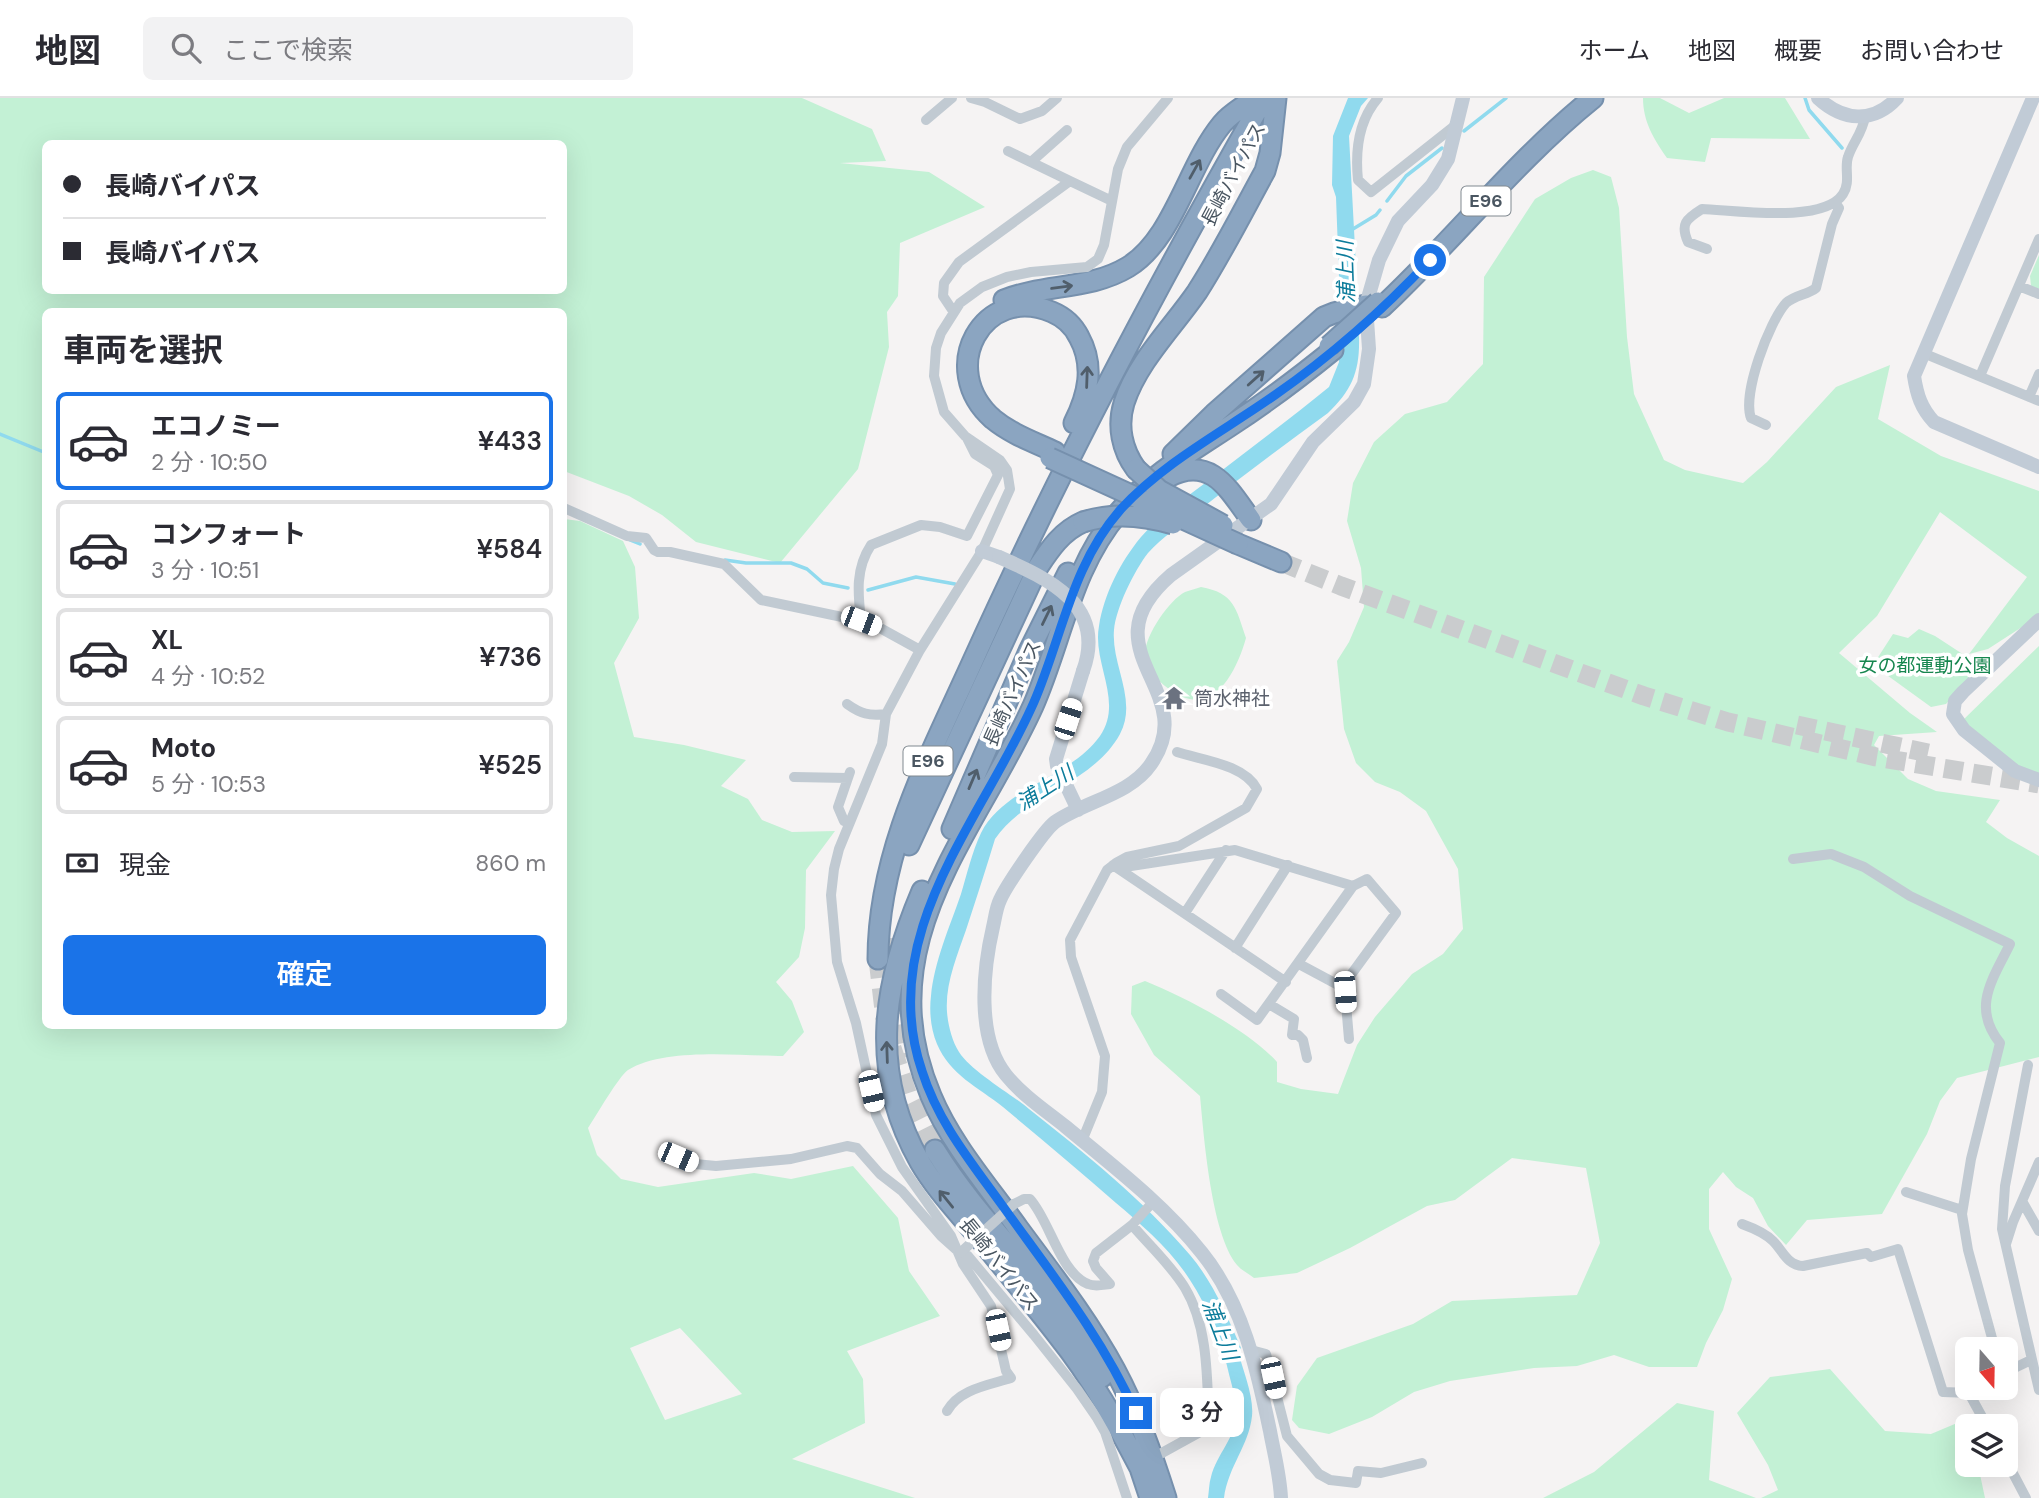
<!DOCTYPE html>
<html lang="ja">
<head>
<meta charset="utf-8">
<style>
  body { margin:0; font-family:"DM Sans","Noto Sans JP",sans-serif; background:#f2f2f3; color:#2b2b33; height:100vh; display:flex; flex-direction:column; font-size:26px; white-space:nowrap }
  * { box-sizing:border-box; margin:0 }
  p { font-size:23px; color:#7c7c81 }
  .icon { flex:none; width:38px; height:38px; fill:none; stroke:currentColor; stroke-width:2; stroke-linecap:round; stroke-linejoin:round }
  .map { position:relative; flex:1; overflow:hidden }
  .drawer { position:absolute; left:42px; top:210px; width:525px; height:721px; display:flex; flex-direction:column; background:#fff; border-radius:10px; box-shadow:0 7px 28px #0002 }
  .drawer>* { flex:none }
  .hud { position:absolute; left:42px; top:42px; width:525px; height:154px; border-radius:10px; box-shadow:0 7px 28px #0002; display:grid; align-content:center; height:154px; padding:0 21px; background:#fff }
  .needle { width:46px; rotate:160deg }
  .controls { position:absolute; left:1955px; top:1239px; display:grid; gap:14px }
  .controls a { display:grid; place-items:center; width:63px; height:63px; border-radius:10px; background:#fff; box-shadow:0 7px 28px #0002; font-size:35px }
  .end { position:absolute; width:32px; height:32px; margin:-16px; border:9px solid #1a73e8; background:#fff; box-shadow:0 0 0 4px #fff }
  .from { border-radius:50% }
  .bubble { position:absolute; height:49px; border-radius:10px; background:#fff; box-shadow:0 7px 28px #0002; font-size:23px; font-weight:600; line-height:49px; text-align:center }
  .car { position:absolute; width:21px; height:42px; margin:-21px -10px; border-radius:9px; box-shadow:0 0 5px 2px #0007; background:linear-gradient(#fff 24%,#345 0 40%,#fff 0 76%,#345 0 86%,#fff 0) }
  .hud b { display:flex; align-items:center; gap:24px; height:66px; font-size:26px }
  .hud b+b { border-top:2px solid #e1e1e2 }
  .hud i { width:18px; height:18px; background:#2b2b33 }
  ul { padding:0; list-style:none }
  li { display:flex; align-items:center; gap:21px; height:98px; margin:0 14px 10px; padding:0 7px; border:4px solid #e1e1e2; border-radius:10px }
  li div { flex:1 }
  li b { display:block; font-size:26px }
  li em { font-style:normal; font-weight:600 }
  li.current { border-color:#1a73e8 }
  li>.icon { width:63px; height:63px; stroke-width:1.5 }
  h2 { padding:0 21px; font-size:32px; line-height:84px }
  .pay { display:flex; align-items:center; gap:18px; height:77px; padding:0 21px; font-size:26px }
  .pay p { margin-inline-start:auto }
  .primary-button { display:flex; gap:14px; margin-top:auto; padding:14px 21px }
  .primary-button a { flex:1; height:80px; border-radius:10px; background:#1a73e8; color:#fff; font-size:28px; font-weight:600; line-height:80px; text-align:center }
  header { display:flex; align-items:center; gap:42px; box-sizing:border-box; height:98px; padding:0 35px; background:#fff; border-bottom:2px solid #e1e1e2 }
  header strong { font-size:33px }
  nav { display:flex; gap:38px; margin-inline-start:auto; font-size:24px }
  .search { width:490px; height:63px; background:#f2f2f3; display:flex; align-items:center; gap:18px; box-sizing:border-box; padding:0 24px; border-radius:10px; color:#7c7c81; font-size:26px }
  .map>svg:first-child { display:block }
</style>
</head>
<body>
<header>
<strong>地図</strong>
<div class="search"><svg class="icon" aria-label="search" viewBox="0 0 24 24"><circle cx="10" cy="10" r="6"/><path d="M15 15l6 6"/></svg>ここで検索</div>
<nav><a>ホーム</a><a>地図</a><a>概要</a><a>お問い合わせ</a></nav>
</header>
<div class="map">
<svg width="2039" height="1400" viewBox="0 0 2039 1400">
  <rect width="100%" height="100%" fill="#f5f3f3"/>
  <path fill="#c3f1d5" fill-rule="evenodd" d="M0,0H802L872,31L886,63L840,65L929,74L985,109L900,145L898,198L887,214L889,249L858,371L780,465L696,444L662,417L629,398L564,373V214H46V928H564V421L580,423L623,443L635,469L639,520L614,565L634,639L684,647L746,662L721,688L748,701L762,722L792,734L835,733L806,772L805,830L799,859L776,884L792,903L804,934L783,958C740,958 666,949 628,972C619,978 596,1018 588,1030L597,1057L621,1081L658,1089L754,1075L791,1081L853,1068L898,1120L909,1173L940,1218L847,1253L863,1281L865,1325L792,1361L915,1400H0ZM46,46H564V192H46ZM680,1230L742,1296L665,1322L630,1250Z
    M1643,0H1660L1689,15L1724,0H1785L1810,41L1711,40L1705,64L1667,60C1654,41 1643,24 1643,0Z
    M1593,72L1611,79L1619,110L1627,239L1634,296L1664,362L1685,372L1743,385L1767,364L1836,289L1890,267L1878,321L1941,358L2039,393V518L1988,551L1969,556L2027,479L1940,414L1877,518L1839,555L1910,615L1937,634L1879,638L1874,647L1908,681L1936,693L2000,702L1986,724L2007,740L2039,758V959L1957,980L1940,1003L1927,1036L1882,1116L1807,1122L1786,1147L1768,1128L1753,1100L1736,1089L1723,1074L1709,1091V1131L1732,1181L1723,1212L1706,1245L1697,1269H1649L1614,1257L1577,1268L1534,1270L1450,1283L1414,1294L1372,1319L1329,1336L1299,1330L1292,1322L1297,1288L1317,1260L1413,1226L1452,1203L1577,1197L1600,1145L1586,1070L1512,1060L1455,1102L1427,1108L1350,1150L1297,1175L1254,1180C1249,1176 1241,1172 1237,1167C1211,1135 1204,1039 1200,998L1154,957L1131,916L1132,888L1145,883C1185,899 1248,932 1277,964V984L1301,991L1338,996L1357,947L1375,919L1412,876L1443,856L1463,831L1458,771L1426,713L1400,694L1375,684L1356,665L1344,631L1337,563L1349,544L1364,509L1361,470L1347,423L1353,385L1374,344L1405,316L1447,304L1483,266L1484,179L1535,101L1571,80Z
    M2039,157V191L2031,188L2030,178Z
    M1201,489C1234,495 1236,510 1246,540C1235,579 1209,625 1165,588C1157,582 1146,567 1145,557C1144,539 1169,502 1185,494C1190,492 1196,491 1201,489Z
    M1919,531L1935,538L1981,568L1946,606L1931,609L1873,567L1893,536L1908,540Z
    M2039,548V678L2008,663L1962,623Z
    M1830,1271L1885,1333L1931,1336L1969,1320L1971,1328H1967V1367H1978L1985,1400H1761L1778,1392L1768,1367L1737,1315L1770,1279Z
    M1677,1305L1714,1313L1709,1382L1756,1400H1543L1594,1374Z"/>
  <path fill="#90daee" d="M1348,0H1368L1361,8L1349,38L1358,206C1354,218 1358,227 1359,239C1360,273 1352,292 1328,315C1284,347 1240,380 1197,414C1181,427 1162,439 1148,455C1134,473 1116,510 1114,532C1111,567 1138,602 1120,636C1092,687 1026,695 995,741C986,771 976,801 966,832C957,858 945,886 947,914C948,927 952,943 959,954C972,974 1010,995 1029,1011C1086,1056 1143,1102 1190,1157C1213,1184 1227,1218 1241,1250L1238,1253C1243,1273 1254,1298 1252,1318C1249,1347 1228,1369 1224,1400H1208C1209,1393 1209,1385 1211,1379C1216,1357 1237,1338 1237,1314C1236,1300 1231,1285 1228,1272C1221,1240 1208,1210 1190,1182C1171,1152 1142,1127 1116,1105C1079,1072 1041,1041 1003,1009C978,989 950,977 937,946C931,932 929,914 931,898C934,864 950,828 961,796C967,776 972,754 981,735C1004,689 1070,680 1100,638C1124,603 1092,565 1099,528C1104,496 1121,463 1141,439C1161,416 1188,398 1212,380C1251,350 1291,320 1329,289L1339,264L1340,206L1336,99L1332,87L1333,38Z"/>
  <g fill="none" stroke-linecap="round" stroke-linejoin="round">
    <path stroke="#90daee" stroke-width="3.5" d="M1805,0L1809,12L1842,50
      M1464,33L1506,0
      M1387,103L1406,78L1442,50
      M1353,131L1376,117L1380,112
      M0,336L46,355
      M630,442L640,446
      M725,462L746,465H791L807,471L823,485L848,490
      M868,492L916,479L955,486"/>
    <path stroke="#caccce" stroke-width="19" stroke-dasharray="19 10" stroke-linecap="butt" d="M1281,464L1341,488L1644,598L1728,624L1876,659L2039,686
      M1797,627L1928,655
      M892,840L894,896L907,959
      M878,861L885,921
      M892,950L908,998L935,1052"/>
    <g stroke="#7690ad" stroke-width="23">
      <path id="highway" d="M1004,202C1044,186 1090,192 1128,169C1174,141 1188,67 1222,26C1231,15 1244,8 1256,0
        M1382,209C1454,142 1516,62 1593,0
        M1055,354C1034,344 1011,336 993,321C936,271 983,185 1052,214C1064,219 1073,227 1079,239C1095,268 1088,297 1074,325
        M1173,356L1214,316L1324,219L1334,215L1366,207
        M1136,371C1122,352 1117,328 1124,305C1137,264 1173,229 1197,194C1222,155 1243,113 1265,73L1270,55L1276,0
        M1168,379C1211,356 1229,392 1251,422
        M1238,446L1281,464
        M952,731L1029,553L1068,475
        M909,747L1038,469C1050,451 1062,433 1083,424
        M922,793C883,885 868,972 920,1064C935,1090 956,1112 975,1135C1003,1169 1032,1204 1059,1239C1091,1279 1116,1324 1140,1370
        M878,861C878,754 929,660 972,565C1059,372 1159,184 1264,0
        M935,1052C967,1104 1011,1149 1049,1197C1069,1222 1086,1251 1102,1279
        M1136,1358L1150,1400
        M1166,1400C1152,1356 1137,1313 1115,1272C1088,1222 1052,1176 1018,1130C988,1088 951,1046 931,998C866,844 974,738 1033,608C1062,542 1071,470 1119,414C1150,377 1194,352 1233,326C1268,303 1301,278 1333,252"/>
    </g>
    <path stroke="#c1cad2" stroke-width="10" d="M971,0L985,4L1020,21L1042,13L1057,0
      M1378,0C1358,23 1355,52 1358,82L1371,94L1457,26
      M926,22L952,0
      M1008,53L1070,83
      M1031,64L1067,32
      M1707,151L1688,144C1680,126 1686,121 1702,111C1734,112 1824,126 1843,96C1851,84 1844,70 1848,59C1853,44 1862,36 1865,19
      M2019,188L2039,196
      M953,213L943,198L944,185L959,164L1070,83L1112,103
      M1923,255L2039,303
      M1980,278L2039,141
      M2029,299L2039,276
      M1766,327L1751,320C1742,296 1769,224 1786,205C1795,197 1807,197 1816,190L1832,126L1839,110L1835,104
      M564,410L627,438L646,440L654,452L658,454H670L724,466L761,502L861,523L880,530L920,552
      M861,523C858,496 855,471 871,447L921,427L940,429L967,438L998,377L994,368L975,356L967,340
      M847,606C861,616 869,618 886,616
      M794,679L848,680
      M849,724L844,723L838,709L850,674
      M1793,761L1831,756L1864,769L1910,798L2010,846C1993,881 1971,909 2000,945L1971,1061L1962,1116L1968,1152L1995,1251
      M1116,765L1127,759L1179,748L1246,710L1257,691C1244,666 1201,662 1177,654
      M1113,767L1286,884
      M1185,815L1226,752
      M1235,850L1288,767
      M1342,889L1345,894L1349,941
      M1221,896L1257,922L1353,788L1367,781L1396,815L1342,889L1299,866
      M1269,906L1294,921L1292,937H1298L1303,942L1307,960
      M2028,967L2005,1088L2002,1131L2039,1292
      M1082,1043L1102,994L1105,958L1071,859L1070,842L1107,772L1116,765L1131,768L1235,752L1353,788
      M667,1049L678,1059L695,1066L716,1068L791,1061L847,1048L857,1050L880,1076L902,1093L941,1138L960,1155L968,1158L1034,1237L1077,1291L1097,1320L1105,1334L1127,1400
      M1906,1094L1962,1112
      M2022,1103L2039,1133
      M1014,1106L1024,1101H1030C1050,1123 1060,1175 1088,1186C1095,1189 1102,1187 1110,1186L1096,1170L1093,1163L1096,1155L1132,1127L1153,1104
      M1742,1126C1753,1130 1765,1135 1773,1143C1783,1153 1787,1167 1803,1168L1867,1155L1871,1159L1898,1151L1943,1294L1971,1295
      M1132,1127C1149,1147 1171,1167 1185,1190C1209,1230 1207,1283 1209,1329L1160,1356
      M2006,1146L2013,1124L2039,1064
      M1251,1252L1266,1256L1287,1338L1319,1376L1330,1382L1356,1385L1358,1373L1381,1375L1422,1365
      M2006,1274L2031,1262
      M1974,1290L1970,1297L1987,1328
      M947,1313C959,1291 989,1287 1011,1280L1006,1273L991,1208L963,1166L951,1138L902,1069L876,1017L856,925L837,864L831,797L834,771L839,751L882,646L886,616L920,552L982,453L1010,391L1007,372L1000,362L965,338L944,314L934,278L936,250L941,235L960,205L982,189L1007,179L1031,174L1087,169L1098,161L1104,147L1118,71L1127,49L1168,0
      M2006,1362L2026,1400"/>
    <path stroke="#c1cbd6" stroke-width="14" d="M1818,0C1843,23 1873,26 1897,0
      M2033,0L1914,278C1917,297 1921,310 1934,324L2039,369
      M982,453L999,459
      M2039,522L1963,594L1955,603L1953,616L1964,632L2015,673L2039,682
      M1078,712L1057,668L1056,661L1083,573
      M1281,1400C1280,1377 1274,1355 1270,1333C1257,1271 1243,1206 1202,1155C1164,1107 1113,1068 1066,1029C1046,1013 1022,997 1006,977C976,940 983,872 993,829C995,821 996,810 1000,802C1006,788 1044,732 1055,724C1085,703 1130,697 1151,666C1203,592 1083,553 1171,477L1271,406L1313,344L1354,304L1364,286L1369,251L1366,207L1379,162L1398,123L1432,87L1448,61L1463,0"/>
    <use href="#highway" stroke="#8ba5c1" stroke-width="19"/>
    <g stroke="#7690ad" stroke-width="23" stroke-linecap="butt">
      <path id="highway-bridge" d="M1329,248L1378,204
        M1050,360L1238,446
        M1136,371L1159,392L1223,427
        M1083,424C1113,414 1143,417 1173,426"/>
    </g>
    <path stroke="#c1cad2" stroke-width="10" d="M960,1155L1014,1106"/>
    <path stroke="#c1cbd6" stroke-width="14" d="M999,459C1049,481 1107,507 1083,573"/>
    <use href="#highway-bridge" stroke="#8ba5c1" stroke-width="19"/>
  </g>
  <defs><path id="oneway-shaft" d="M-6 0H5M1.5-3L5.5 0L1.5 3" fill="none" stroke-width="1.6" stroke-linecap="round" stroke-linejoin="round" transform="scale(1.75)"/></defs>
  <g stroke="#505e6b">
    <use href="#oneway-shaft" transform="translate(1195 71) rotate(-61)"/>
    <use href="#oneway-shaft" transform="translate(1062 189) rotate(-8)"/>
    <use href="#oneway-shaft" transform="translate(1087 279) rotate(-88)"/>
    <use href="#oneway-shaft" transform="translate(1256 280) rotate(-42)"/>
    <use href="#oneway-shaft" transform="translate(1047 517) rotate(-64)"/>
    <use href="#oneway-shaft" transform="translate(973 681) rotate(-67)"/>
    <use href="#oneway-shaft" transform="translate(887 954) rotate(-92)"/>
    <use href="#oneway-shaft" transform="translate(946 1101) rotate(-129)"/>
  </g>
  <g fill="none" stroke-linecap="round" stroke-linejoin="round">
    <path stroke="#1a73e8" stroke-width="9" d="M1136,1315C1102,1239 1050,1174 1002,1107C971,1064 938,1024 922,973C875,835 983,721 1034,604C1062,539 1072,466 1121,411C1164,364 1224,333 1275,297C1331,258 1384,211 1430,162"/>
  </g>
  <defs>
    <g id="temple-bare" transform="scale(1.89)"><path d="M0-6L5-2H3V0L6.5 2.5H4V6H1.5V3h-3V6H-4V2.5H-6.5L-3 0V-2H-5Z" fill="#6b7280" stroke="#fff" stroke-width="2.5" paint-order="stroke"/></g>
  </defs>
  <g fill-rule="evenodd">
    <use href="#temple-bare" x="1174" y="600"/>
  </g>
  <g text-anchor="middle" stroke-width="7" stroke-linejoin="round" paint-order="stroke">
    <g fill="#fff" stroke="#808990" stroke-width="2">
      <rect x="1461.5" y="88.5" width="49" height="29" rx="5"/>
      <rect x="903.5" y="648.5" width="49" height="29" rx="5"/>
    </g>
    <g font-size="18" font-weight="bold" fill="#4a5661">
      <text x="1486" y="109">E96</text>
      <text x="928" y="669">E96</text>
    </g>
    <g font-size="19" fill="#4a5661" stroke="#fff">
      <text transform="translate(1233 76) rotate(-62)" y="7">長崎バイパス</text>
      <text transform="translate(1012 595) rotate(-66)" y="7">長崎バイパス</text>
      <text transform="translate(1000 1166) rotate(51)" y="7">長崎バイパス</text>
    </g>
    <g font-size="19" fill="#17864f" stroke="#fff">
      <text x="1925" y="574">女の都運動公園</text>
    </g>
    <g font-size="19" fill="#5b616d" stroke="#fff" text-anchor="start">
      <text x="1194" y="607">筒水神社</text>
    </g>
    <g font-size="21" font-style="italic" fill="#0c7c9b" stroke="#fff">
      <text transform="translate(1346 174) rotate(-92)" y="7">浦上川</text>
      <text transform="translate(1045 690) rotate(-33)" y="7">浦上川</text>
      <text transform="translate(1220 1232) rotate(69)" y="7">浦上川</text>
    </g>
  </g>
</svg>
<div class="controls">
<a><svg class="needle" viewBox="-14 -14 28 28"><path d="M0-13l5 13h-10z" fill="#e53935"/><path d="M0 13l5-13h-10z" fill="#7c7c81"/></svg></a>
<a><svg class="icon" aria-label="layers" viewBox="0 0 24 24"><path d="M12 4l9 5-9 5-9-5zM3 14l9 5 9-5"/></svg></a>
</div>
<i class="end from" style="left:1430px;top:162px"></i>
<i class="end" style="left:1136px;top:1315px"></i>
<div class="bubble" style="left:1160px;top:1290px;width:84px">3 分</div>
<i class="car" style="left:861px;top:523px;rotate:111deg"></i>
<i class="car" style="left:1068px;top:621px;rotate:18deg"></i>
<i class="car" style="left:1345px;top:894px;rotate:176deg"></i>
<i class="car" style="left:871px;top:993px;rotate:167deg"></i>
<i class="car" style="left:678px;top:1059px;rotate:113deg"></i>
<i class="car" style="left:998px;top:1232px;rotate:168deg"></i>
<i class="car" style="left:1273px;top:1280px;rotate:168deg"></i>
<div class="hud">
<b><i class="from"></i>長崎バイパス</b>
<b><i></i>長崎バイパス</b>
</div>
<section class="drawer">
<h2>車両を選択</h2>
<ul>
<li class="current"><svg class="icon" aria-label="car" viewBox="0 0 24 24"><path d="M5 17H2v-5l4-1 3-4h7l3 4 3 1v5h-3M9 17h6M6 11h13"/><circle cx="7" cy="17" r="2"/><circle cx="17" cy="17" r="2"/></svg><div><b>エコノミー</b><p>2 分 · 10:50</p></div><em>¥433</em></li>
<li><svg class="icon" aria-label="car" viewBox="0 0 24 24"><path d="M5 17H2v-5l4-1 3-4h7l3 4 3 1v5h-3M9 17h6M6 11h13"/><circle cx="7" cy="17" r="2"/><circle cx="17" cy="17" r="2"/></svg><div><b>コンフォート</b><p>3 分 · 10:51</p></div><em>¥584</em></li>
<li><svg class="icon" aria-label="car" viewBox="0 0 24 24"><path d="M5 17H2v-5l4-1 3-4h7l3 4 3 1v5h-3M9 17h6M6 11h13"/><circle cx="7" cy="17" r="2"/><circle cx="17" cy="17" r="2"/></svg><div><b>XL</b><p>4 分 · 10:52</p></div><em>¥736</em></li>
<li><svg class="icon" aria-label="car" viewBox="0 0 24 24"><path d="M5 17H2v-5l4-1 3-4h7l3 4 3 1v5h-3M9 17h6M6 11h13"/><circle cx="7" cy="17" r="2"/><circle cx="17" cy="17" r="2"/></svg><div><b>Moto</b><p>5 分 · 10:53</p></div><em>¥525</em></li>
</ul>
<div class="pay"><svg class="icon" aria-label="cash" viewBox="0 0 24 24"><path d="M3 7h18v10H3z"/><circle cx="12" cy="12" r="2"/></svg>現金<p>860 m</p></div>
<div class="primary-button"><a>確定</a></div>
</section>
</div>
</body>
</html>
